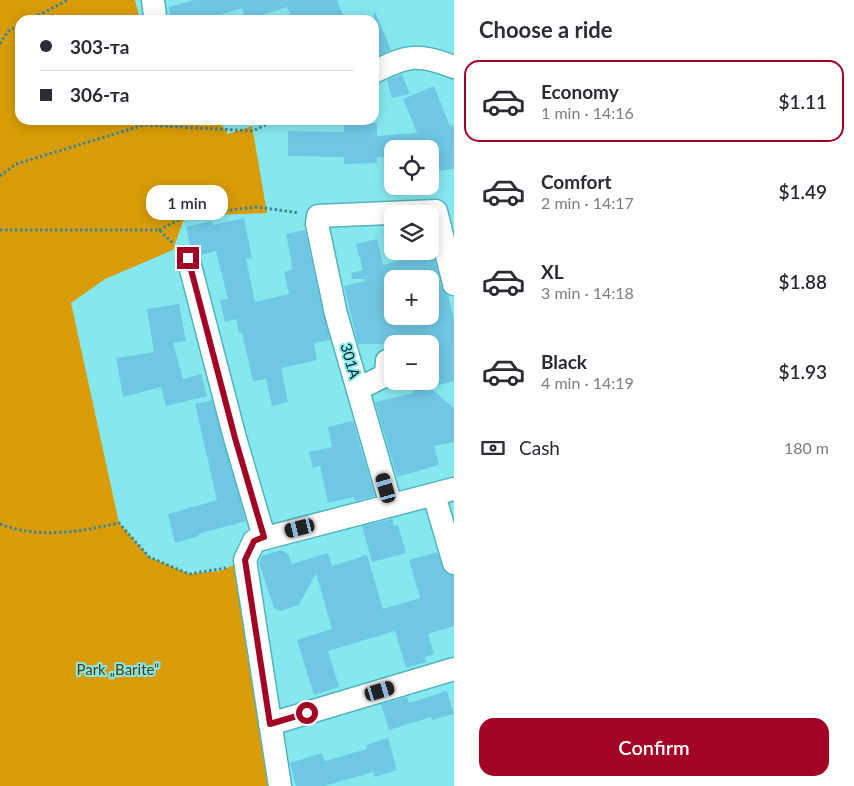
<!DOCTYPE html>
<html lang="en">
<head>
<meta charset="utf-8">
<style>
  body { margin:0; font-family:Lato,sans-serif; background:#f7f7f7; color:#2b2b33; height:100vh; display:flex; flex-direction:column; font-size:19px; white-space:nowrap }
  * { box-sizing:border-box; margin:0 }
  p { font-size:16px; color:#7c7c81 }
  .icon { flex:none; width:28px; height:28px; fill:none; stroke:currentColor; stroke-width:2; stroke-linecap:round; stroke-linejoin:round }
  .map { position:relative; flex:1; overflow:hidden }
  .side { display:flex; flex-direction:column; background:#fff; width:400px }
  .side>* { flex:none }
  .banner { position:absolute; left:15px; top:15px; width:364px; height:110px; border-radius:15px; box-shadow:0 2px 12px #0003; display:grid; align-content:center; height:110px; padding:0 25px; background:#fff }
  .fabs { position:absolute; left:384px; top:140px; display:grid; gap:10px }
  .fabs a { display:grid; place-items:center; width:55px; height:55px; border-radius:10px; background:#fff; box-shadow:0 2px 12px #0003; font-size:25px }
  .end { position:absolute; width:22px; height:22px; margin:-11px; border:6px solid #a20324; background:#fff; box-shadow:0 0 0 2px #fff }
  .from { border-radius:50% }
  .bubble { position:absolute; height:35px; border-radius:15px; background:#fff; box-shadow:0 2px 12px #0003; font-size:16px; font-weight:600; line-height:35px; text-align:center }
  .car { position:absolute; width:15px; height:30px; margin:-15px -8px; border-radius:6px; box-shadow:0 0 4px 1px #0007; background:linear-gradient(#222 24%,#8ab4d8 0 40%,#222 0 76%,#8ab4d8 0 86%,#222 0) }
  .banner b { display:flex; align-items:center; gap:18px; height:48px; font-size:19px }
  .banner b+b { border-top:1px solid #e1e1e2 }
  .banner i { width:12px; height:12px; background:#2b2b33 }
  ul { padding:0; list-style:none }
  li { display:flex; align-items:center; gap:15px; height:82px; margin:0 10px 8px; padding:0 15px; border:2px solid transparent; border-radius:15px }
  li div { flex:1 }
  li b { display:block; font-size:19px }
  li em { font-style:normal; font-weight:600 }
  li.selected { border-color:#a20324 }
  li>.icon { width:45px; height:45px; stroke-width:1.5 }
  h2 { padding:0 25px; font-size:22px; line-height:60px }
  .pay { display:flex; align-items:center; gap:12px; height:55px; padding:0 25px; font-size:19px }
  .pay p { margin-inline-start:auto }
  .action { display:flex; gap:10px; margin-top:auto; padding:10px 25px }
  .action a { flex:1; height:58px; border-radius:15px; background:#a20324; color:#fff; font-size:20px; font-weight:600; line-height:58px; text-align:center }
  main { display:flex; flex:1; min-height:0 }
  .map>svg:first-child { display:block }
</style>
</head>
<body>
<main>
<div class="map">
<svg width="454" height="786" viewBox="0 0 454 786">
  <rect width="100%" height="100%" fill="#86e8ef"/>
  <path fill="#d89d06" d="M0,0H135L140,20H20V120H218L228,134L252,126L267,213L211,215L183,221L173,250L105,279L71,303L119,523L149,557L189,574L220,571L245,560L280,786H0Z"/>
  <path fill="#70c7e4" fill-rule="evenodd" d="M194,0H337L345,20H293L287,7L246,20L242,8L213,17L214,20H172L169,7Z
    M374,10L391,50L375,57L374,53Z
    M402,74L410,94L392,98L387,80Z
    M434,86L450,126L454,125V169L430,172V145L417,149H392V156L377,157V163L344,164V157L288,156V131L344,132V124L377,123V136L417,133L403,99Z
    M244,218L252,258L246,259L255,302L289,294L284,272L292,270L291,263H292L286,234L305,230L330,340L314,343L317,360L281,368L288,402L272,406L266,379L253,381L242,333H239L236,319L225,322L220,300L228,299L216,251L201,255L197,248L190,245L186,227L212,221L213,225Z
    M377,239L383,265L413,257L412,251H430L432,248L441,287L448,295L454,320V381L430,387V344H358L344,286L365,281V279H352L351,273L363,270L356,244ZM392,279H430V316H392Z
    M179,304L186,341L173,343L183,379L201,374L207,396L166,406L161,387L123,397L116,358L154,352L147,309Z
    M411,381H422L454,408V442L434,446L439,465L397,477L375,402L414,393Z
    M212,400L246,521L198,534L199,536L175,543L168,514L217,500L195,404Z
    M353,421L375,496L355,501L354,497L328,503L320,466L313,468L309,452L332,447L328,427Z
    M392,519L394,526L398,525L406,553L372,562L362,526Z
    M281,550L288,554L292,564L328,553L332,566L367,555L383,609L420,598L409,560L437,552L445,572L454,576V626L428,634L434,654L425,657L426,662L406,668L395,631L328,651L339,687L314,695L297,640L332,629L316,573L299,605L280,611L274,608L259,563L262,556Z
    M447,691L454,714L432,720L431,717L389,730L381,704L407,697L409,703Z
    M388,738L397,770L375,777L373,772L324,786H296L290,763L322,753L325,761L367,749L366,745Z"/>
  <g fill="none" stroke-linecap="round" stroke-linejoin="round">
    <g stroke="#51b4bb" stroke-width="25">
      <path id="minor" d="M153,0L155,16
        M374,72C408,55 418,53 454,67
        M188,258L235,438L264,537
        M358,389L386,375L387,361
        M434,495L454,563
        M391,505L336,314L317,224L318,216L436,211L454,284
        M270,724L454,669
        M280,786L245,560L254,541L454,489"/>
    </g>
    <path stroke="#45868c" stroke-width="3" stroke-dasharray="2.5 2.5" stroke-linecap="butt" d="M29,20L68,0
      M0,44L8,31L20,25
      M0,176L16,164L144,125L253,131L275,120
      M0,230H159L174,244
      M159,230L190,214L258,207L299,213
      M0,524C39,539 79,532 119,523L149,557L189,574L226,568"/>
    <use href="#minor" stroke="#fff" stroke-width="22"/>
  </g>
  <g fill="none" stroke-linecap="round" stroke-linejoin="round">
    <path stroke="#a20324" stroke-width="6" d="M188,258L235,438L264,537L254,541L245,560L270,724L307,713"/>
  </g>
  <g text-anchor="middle" stroke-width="4" stroke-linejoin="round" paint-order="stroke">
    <g font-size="15" fill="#001e21" stroke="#86e8ef">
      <text transform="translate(350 361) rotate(74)" y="5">301А</text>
    </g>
    <g font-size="15" fill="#573d02" stroke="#86e8ef">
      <text x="118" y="675">Park „Barite“</text>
    </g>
  </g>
</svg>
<div class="fabs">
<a><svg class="icon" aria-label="locate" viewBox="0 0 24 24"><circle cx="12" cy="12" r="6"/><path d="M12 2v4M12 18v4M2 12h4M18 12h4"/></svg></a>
<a><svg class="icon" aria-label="layers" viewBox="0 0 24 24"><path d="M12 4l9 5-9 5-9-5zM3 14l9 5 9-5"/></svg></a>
<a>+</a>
<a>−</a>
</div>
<i class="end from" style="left:307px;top:713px"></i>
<i class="end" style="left:188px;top:258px"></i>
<div class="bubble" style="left:146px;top:185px;width:82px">1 min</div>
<i class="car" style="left:386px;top:488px;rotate:344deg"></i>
<i class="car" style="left:300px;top:528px;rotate:256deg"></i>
<i class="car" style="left:380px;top:691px;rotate:73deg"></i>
<div class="banner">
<b><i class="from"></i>303-та</b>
<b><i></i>306-та</b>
</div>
</div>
<section class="side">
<h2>Choose a ride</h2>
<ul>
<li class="selected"><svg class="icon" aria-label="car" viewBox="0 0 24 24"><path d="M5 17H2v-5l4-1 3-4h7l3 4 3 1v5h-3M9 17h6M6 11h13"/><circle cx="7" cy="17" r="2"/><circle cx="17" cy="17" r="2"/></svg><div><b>Economy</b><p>1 min · 14:16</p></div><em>$1.11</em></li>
<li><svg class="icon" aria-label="car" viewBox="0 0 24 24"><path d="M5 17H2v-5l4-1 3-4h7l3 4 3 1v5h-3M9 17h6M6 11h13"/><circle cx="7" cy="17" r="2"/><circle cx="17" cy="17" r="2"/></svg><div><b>Comfort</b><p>2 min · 14:17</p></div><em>$1.49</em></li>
<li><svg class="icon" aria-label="car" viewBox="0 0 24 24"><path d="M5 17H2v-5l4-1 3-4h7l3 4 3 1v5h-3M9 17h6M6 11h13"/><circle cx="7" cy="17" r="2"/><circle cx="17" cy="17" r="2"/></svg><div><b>XL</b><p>3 min · 14:18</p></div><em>$1.88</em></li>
<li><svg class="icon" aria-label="car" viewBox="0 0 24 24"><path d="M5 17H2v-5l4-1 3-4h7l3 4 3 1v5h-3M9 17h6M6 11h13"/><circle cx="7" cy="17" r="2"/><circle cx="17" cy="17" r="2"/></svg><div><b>Black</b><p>4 min · 14:19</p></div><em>$1.93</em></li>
</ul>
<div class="pay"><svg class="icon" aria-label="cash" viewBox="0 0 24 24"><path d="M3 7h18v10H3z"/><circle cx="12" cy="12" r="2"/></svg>Cash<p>180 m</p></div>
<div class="action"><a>Confirm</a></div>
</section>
</main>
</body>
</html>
